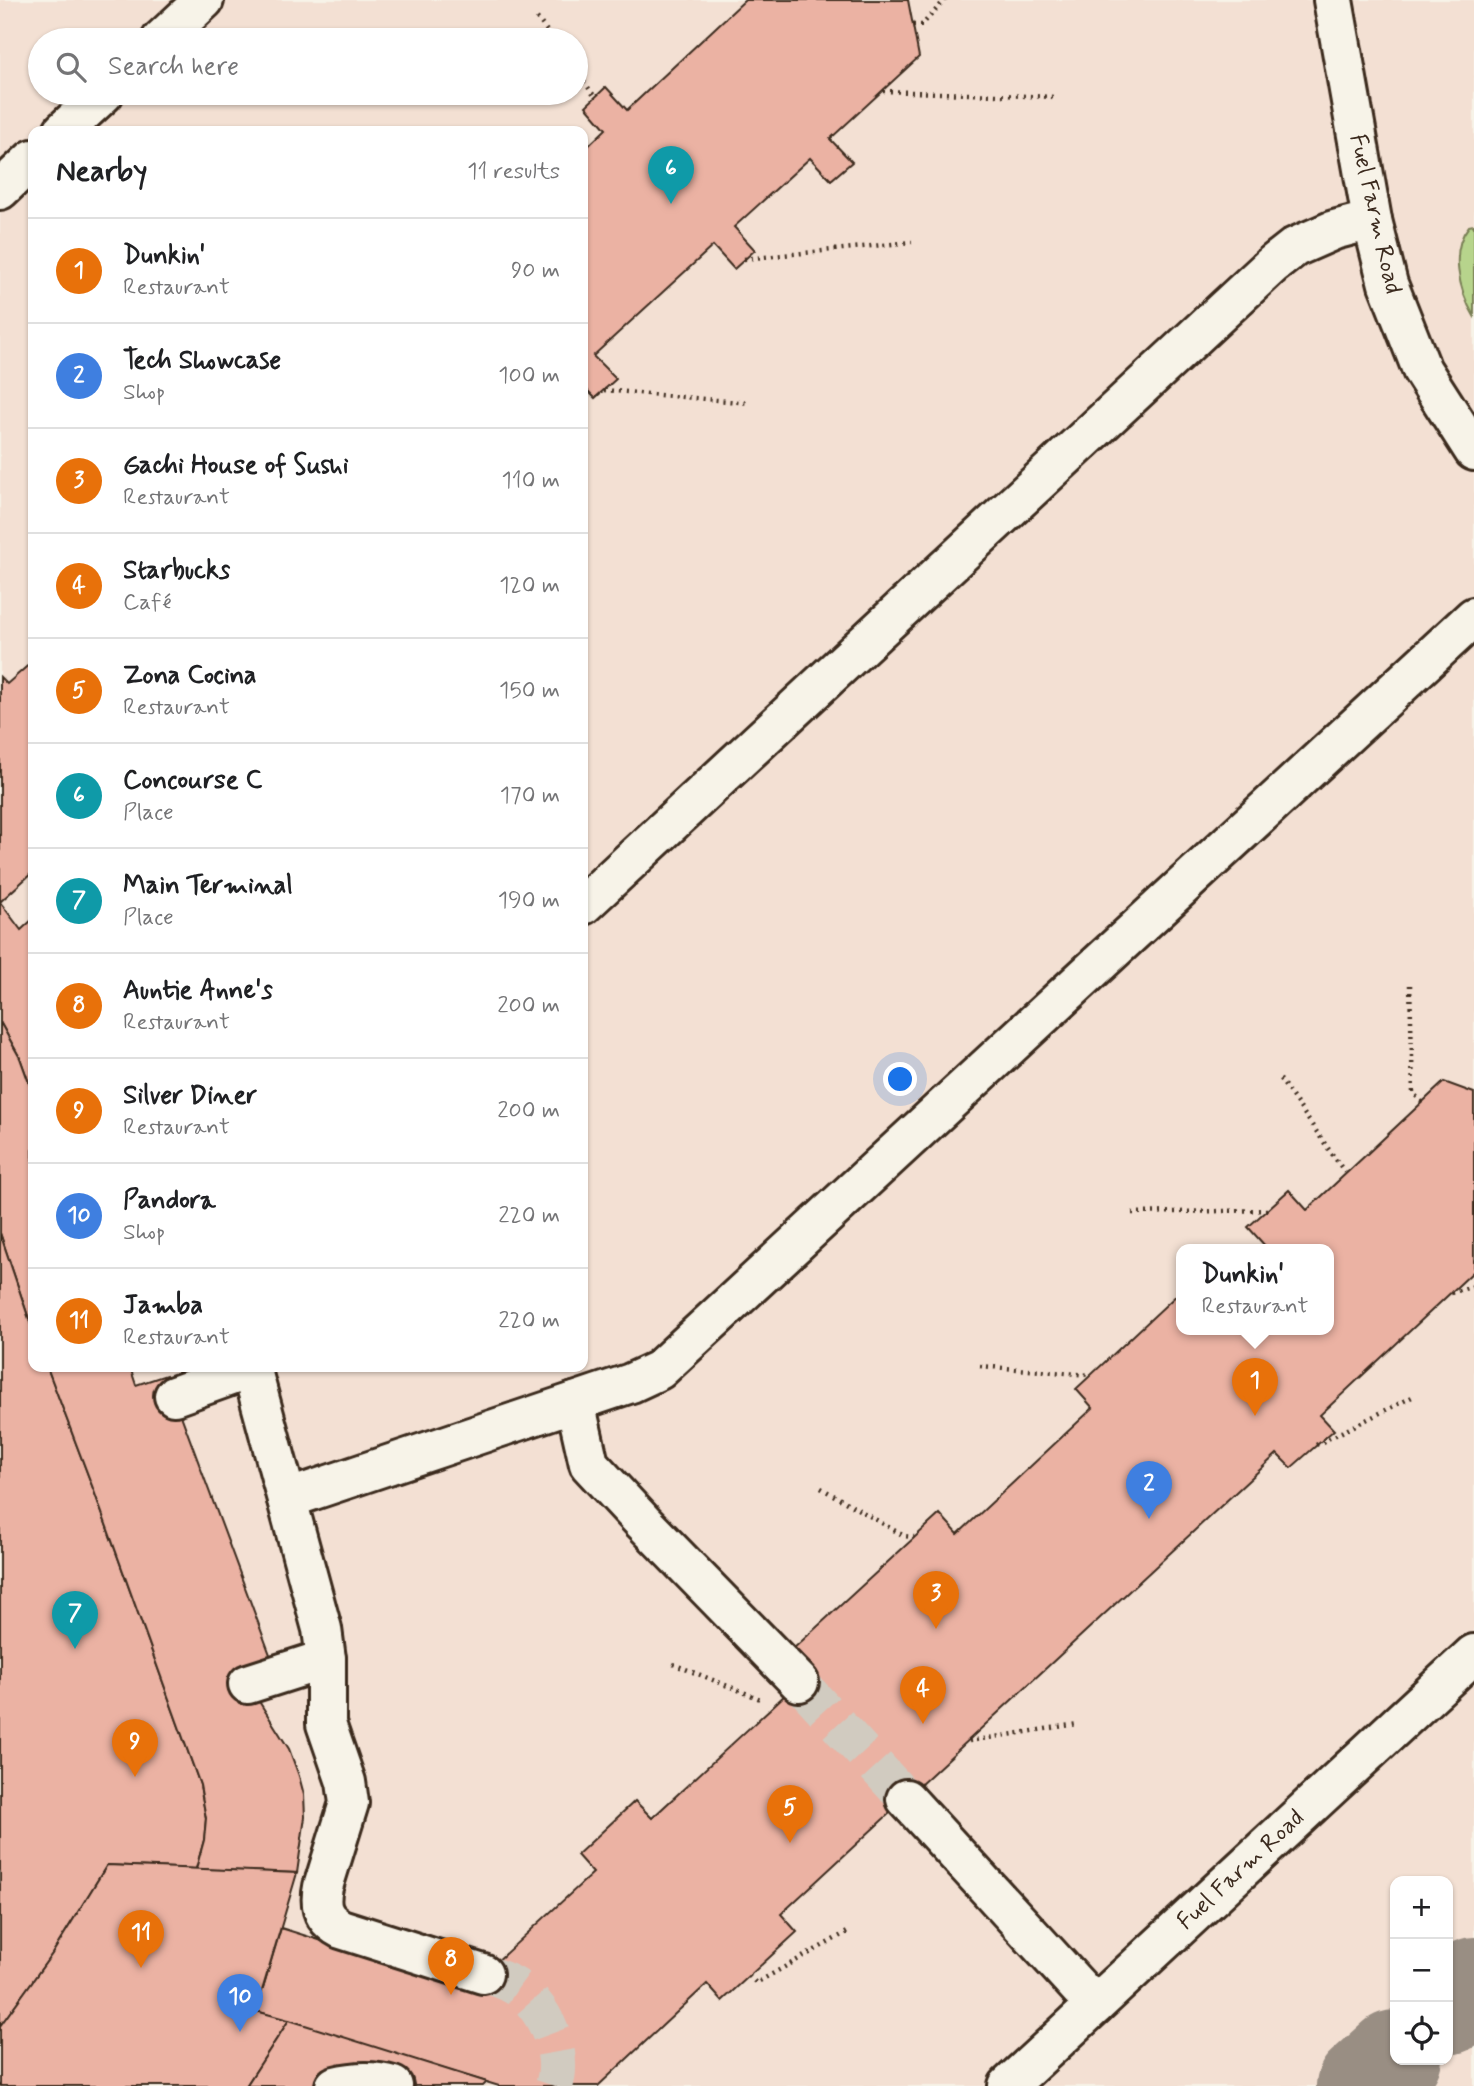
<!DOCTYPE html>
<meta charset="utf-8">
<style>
body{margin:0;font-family:Mynerve,sans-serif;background:#f2f2f2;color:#202124}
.controls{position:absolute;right:21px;bottom:21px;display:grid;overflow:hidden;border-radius:14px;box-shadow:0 2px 5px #0004}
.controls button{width:63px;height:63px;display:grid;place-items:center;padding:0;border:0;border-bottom:2px solid #e0e0e0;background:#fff;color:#202124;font:35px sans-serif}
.you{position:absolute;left:901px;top:1080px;width:24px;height:24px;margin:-18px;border:5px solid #fff;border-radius:50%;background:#1a73e8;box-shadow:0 0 0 10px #1a73e833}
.badge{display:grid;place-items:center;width:46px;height:46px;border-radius:50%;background:#c8321e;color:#fff;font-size:23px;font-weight:700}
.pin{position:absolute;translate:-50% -58px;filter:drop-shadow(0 2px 4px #0008)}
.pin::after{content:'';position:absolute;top:37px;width:24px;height:21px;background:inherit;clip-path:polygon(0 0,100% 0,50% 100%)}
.popup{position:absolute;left:1176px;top:1244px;width:158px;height:91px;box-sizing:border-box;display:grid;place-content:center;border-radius:14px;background:#fff;filter:drop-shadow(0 2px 5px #0005);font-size:23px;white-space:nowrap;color:#757577}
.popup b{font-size:26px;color:#202124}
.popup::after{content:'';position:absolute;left:50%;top:100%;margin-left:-14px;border:14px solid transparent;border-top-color:#fff}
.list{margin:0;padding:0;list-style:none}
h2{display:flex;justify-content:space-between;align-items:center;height:91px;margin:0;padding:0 28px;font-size:30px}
h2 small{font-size:23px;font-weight:400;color:#757577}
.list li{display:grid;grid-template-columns:46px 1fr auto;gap:21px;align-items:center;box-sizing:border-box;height:105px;padding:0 28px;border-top:2px solid #e0e0e0}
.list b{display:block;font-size:26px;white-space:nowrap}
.list p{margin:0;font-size:23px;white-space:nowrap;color:#757577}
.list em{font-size:23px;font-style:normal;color:#757577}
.icon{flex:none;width:38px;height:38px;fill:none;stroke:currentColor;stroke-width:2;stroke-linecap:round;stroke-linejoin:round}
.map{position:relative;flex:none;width:1474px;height:2086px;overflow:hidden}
.search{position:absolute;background:#fff;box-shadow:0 2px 5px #0004;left:28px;top:28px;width:560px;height:77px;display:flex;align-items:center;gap:18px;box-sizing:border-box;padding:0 24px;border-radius:38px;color:#757577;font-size:26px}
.panel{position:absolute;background:#fff;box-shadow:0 2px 5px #0004;left:28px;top:126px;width:560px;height:1246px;border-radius:14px}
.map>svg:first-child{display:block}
.built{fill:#f3e0d3;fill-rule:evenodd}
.green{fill:#b7d48c;stroke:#797f55;stroke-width:2}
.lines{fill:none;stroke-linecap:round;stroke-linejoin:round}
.taxiway{stroke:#998e83;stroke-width:94}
.building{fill:#ebb2a3;stroke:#3b2a1e;stroke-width:2}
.minor-tunnel{stroke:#d1cbc0;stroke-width:38;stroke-dasharray:38 19;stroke-linecap:butt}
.minor-casing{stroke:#3b2a1e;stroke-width:44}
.path{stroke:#3b2a1e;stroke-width:4.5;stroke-dasharray:2 5;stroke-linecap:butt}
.minor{stroke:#f7f3e8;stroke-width:38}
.labels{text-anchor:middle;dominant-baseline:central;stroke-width:5;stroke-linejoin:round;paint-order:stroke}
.street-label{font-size:24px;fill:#3b2a1e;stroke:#f7f3e8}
</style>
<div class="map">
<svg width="1474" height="2086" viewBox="0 0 1474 2086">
<rect width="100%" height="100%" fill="#f7f3e8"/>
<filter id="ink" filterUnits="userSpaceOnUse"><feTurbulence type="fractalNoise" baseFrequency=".0143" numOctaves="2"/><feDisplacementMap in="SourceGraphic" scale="14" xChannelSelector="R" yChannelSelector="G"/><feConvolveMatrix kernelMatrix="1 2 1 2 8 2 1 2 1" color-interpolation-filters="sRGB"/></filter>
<g filter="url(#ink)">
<path class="built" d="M0,0H1474V2086H0ZM40,40H576V93H40ZM33,131H583V1367H33ZM1182,1250H1328V1330H1182ZM1395,1881H1448V2060H1395Z"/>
<path class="green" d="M1474,225V316C1459,291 1449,250 1469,226Z"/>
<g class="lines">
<g class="taxiway">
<polyline points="1448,2008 1474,1984"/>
<polyline points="1363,2086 1395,2057"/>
</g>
</g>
<g class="building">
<polygon points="745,0 908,0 919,57 830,139 852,162 831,180 810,158 734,227 755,250 734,269 713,246 593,356 616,379 595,398 583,386 583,151 606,129 586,106 606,87 627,110"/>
<polygon points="33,661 33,872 0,902 21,930 33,919 33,1094 20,1058 0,1022 0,677 7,684"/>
<polygon points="0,1022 20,1058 33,1094 33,1331 0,1233"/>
<polygon points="1444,1082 1474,1093 1474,1271 1320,1415 1334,1430 1291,1468 1277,1454 781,1914 797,1932 722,2001 707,1984 598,2086 499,2086 256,2011 281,1928 469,1987 593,1873 577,1855 635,1801 652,1818 812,1670 793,1649 940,1514 958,1534 1093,1408 1076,1389 1182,1290 1182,1330 1328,1330 1328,1250 1265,1250 1267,1248 1248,1227 1289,1190 1307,1210"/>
<polygon points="0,1233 33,1331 33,1367 47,1367 94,1491 200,1785 206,1818 204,1840 196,1869 107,1865 52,1954 0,2026"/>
<polygon points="47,1367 130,1367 136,1385 166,1375 272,1660 248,1684 289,1749 299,1776 304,1795 305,1817 297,1873 196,1869 204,1840 206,1818 200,1785 94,1491"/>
<polygon points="107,1865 297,1873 256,2011 289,2020 246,2086 0,2086 0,2026 52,1954"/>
<polygon points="289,2020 487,2082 483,2086 246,2086"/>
</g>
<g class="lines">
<g class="minor-tunnel">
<polyline points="799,1682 906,1799"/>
<path d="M483,1974C496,1977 507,1981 518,1988C545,2008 565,2053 554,2086"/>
</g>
<g class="minor-casing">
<g id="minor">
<polyline points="1333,0 1372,220 1388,284 1422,370 1474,451"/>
<polyline points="161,40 204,0"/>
<polyline points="63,131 104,93"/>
<polyline points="0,190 33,159"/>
<polyline points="583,905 1272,265 1295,247 1334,230 1372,220"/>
<path d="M251,1367L322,1629L326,1659V1724L346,1782L349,1803L323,1887C319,1906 322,1919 341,1929L483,1974"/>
<polyline points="174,1396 252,1368"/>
<polyline points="575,1402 589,1464 643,1522 799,1682"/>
<polyline points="287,1499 631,1383 659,1370 1474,617"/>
<polyline points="248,1684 326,1659"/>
<polyline points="906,1799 1095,2005"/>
<path d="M335,2086C355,2081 373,2080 393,2086"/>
<polyline points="1008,2086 1474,1654"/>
</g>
</g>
<g class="path">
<polyline points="537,18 554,40"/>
<polyline points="913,25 922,25 945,0"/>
<polyline points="576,70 595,97"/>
<polyline points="883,91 1056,97"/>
<polyline points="744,259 912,242"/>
<polyline points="604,390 750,403"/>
<polyline points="1410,985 1413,1093 1422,1102"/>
<polyline points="1280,1079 1346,1174"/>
<polyline points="1132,1213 1267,1210"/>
<polyline points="1451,1293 1474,1286"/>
<polyline points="980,1366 1090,1375"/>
<polyline points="1316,1445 1412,1397"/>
<polyline points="821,1488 904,1536 914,1537"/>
<polyline points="673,1664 763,1700"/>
<polyline points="969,1741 1077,1724"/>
<polyline points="749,1976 756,1983 849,1931"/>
</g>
<use href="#minor" class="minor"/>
</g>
</g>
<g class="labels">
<g class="street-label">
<text transform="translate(1375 214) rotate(77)">Fuel Farm Road</text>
<text transform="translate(1241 1870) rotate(-43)">Fuel Farm Road</text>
</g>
</g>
</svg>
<div class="controls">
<button>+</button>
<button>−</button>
<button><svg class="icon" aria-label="locate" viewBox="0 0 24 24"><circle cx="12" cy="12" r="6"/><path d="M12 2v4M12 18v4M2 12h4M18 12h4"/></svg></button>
</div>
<div class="you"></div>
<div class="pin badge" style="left:1255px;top:1416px;background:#e8710a">1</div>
<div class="popup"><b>Dunkin'</b>Restaurant</div>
<div class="pin badge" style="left:1149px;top:1519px;background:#3f7fe0">2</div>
<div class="pin badge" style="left:936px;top:1629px;background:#e8710a">3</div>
<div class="pin badge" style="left:923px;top:1724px;background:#e8710a">4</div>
<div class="pin badge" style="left:790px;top:1843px;background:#e8710a">5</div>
<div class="pin badge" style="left:671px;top:204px;background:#0f9aa8">6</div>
<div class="pin badge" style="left:75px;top:1649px;background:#0f9aa8">7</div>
<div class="pin badge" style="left:451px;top:1995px;background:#e8710a">8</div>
<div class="pin badge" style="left:135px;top:1777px;background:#e8710a">9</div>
<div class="pin badge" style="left:240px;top:2032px;background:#3f7fe0">10</div>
<div class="pin badge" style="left:141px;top:1968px;background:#e8710a">11</div>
<div class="search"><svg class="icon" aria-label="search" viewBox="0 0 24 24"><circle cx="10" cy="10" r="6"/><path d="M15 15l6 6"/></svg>Search here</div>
<section class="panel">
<h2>Nearby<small>11 results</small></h2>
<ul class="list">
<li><span class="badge" style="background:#e8710a">1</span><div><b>Dunkin'</b><p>Restaurant</p></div><em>90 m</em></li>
<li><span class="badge" style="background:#3f7fe0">2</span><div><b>Tech Showcase</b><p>Shop</p></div><em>100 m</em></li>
<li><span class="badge" style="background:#e8710a">3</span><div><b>Gachi House of Sushi</b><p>Restaurant</p></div><em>110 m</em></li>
<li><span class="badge" style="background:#e8710a">4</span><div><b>Starbucks</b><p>Café</p></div><em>120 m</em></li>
<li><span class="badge" style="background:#e8710a">5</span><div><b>Zona Cocina</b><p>Restaurant</p></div><em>150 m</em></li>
<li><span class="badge" style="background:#0f9aa8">6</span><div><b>Concourse C</b><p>Place</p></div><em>170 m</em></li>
<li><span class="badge" style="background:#0f9aa8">7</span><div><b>Main Terminal</b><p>Place</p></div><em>190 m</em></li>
<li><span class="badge" style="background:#e8710a">8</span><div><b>Auntie Anne's</b><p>Restaurant</p></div><em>200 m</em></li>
<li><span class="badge" style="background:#e8710a">9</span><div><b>Silver Diner</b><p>Restaurant</p></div><em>200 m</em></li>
<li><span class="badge" style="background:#3f7fe0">10</span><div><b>Pandora</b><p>Shop</p></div><em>220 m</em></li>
<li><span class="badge" style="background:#e8710a">11</span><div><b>Jamba</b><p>Restaurant</p></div><em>220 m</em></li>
</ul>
</section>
</div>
